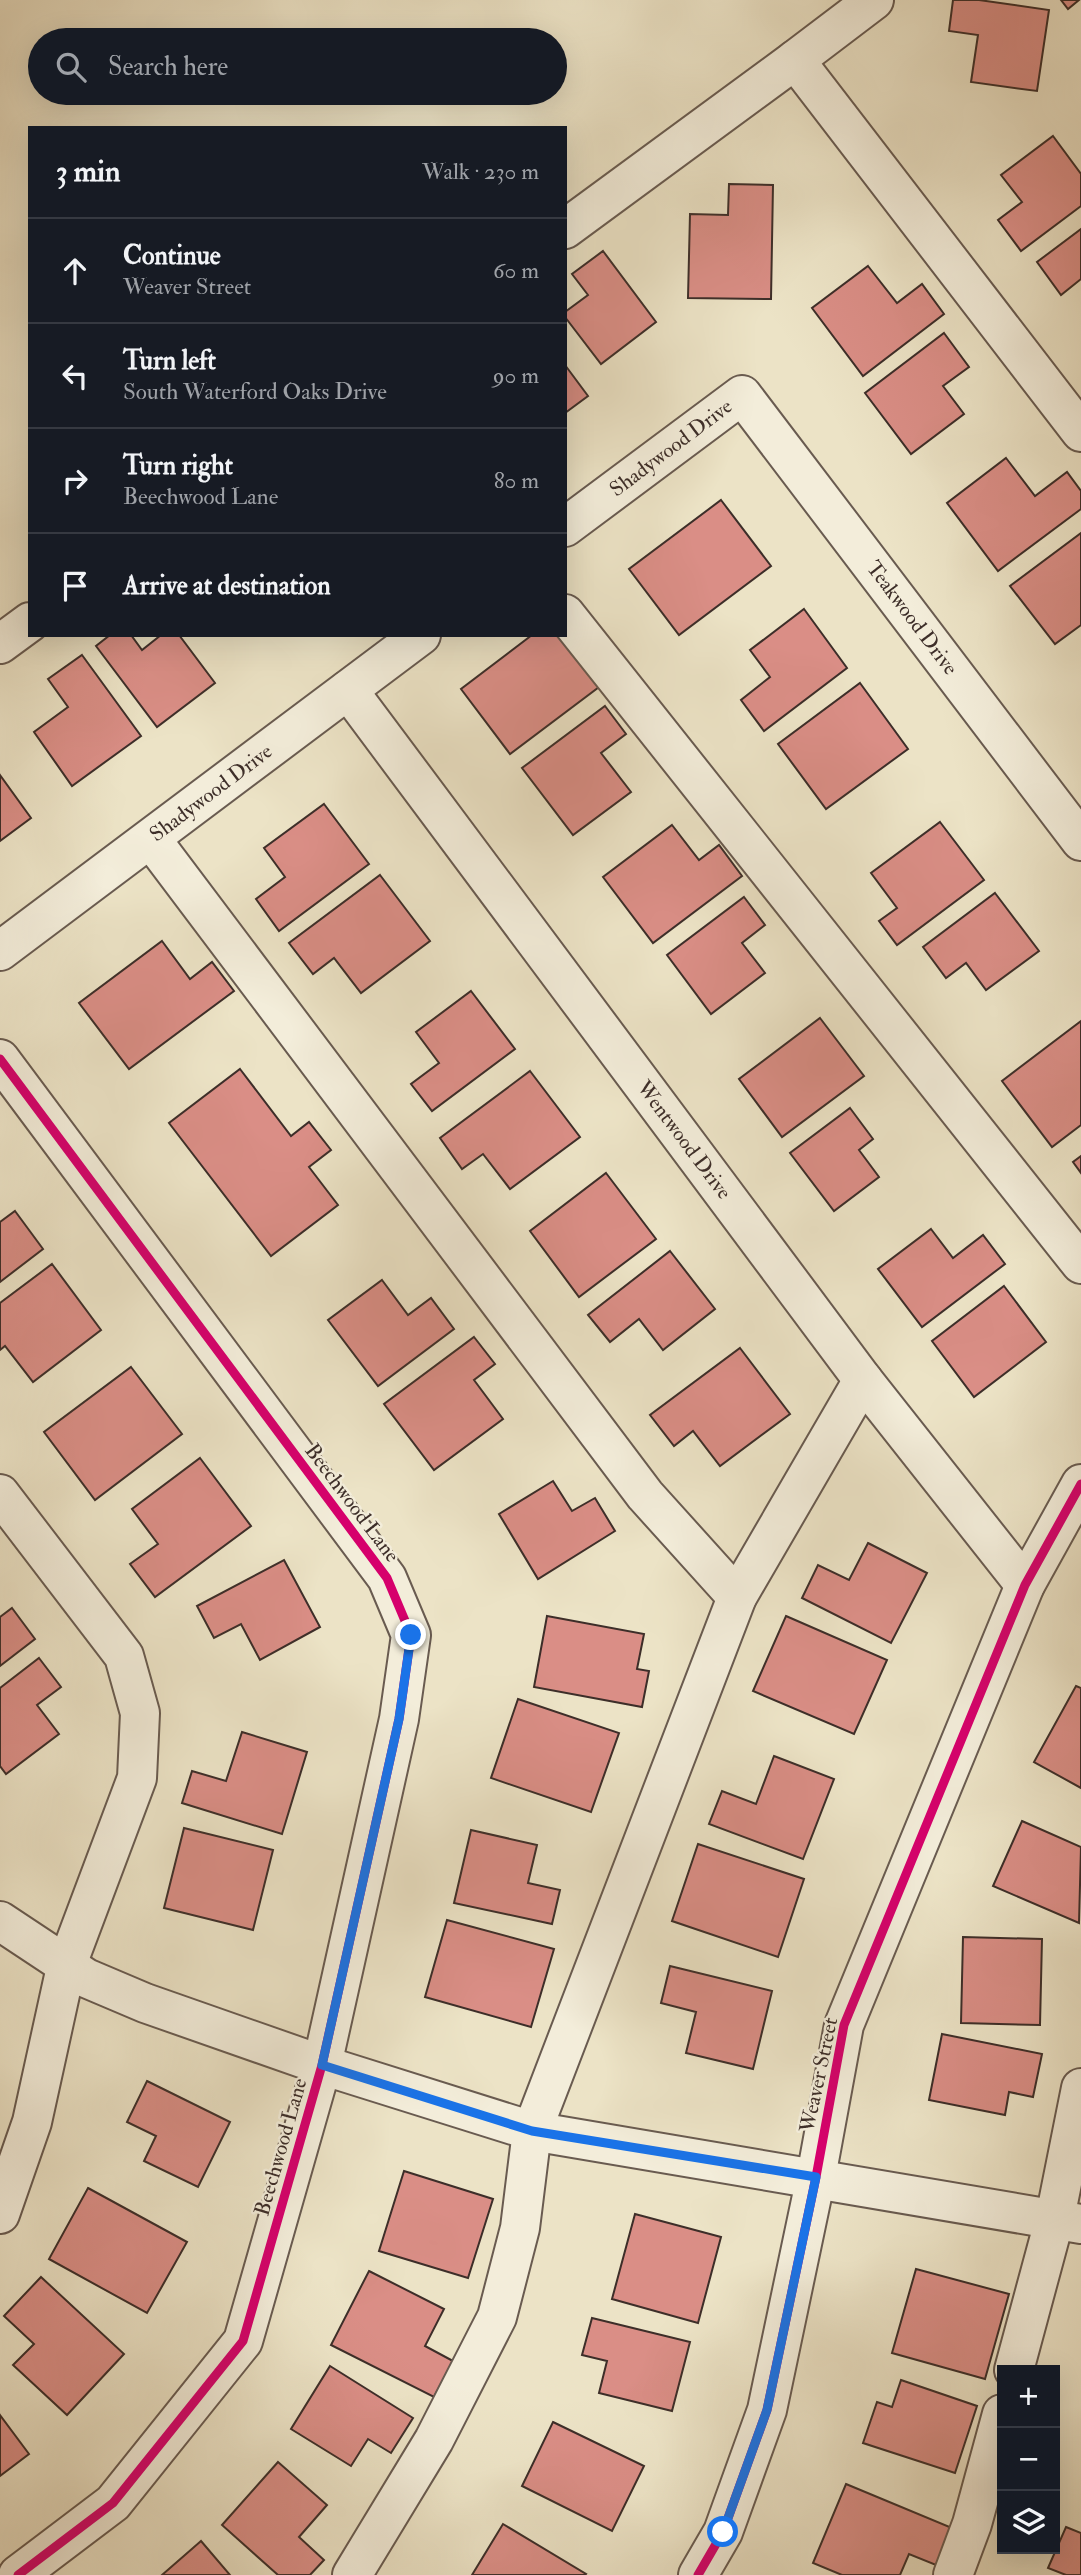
<!DOCTYPE html>
<meta charset="utf-8">
<style>
body{margin:0;font-family:"IM FELL Double Pica",serif;background:#242831;color:#f1f3f6}
.controls{position:absolute;right:21px;bottom:21px;display:grid;overflow:hidden;border-radius:0px;box-shadow:0 7px 28px #0002}
.controls button{width:63px;height:63px;display:grid;place-items:center;padding:0;border:0;border-bottom:2px solid #363941;background:#171b24;color:#f1f3f6;font:35px sans-serif}
.stop{position:absolute;width:21px;height:21px;margin:-16px;border:5px solid #1a73e8;border-radius:50%;background:#fff}
.stop.end{background:#1a73e8;border-color:#fff;box-shadow:0 2px 7px #0008}
.list{margin:0;padding:0;list-style:none}
h2{display:flex;justify-content:space-between;align-items:center;height:91px;margin:0;padding:0 28px;font-size:30px}
h2 small{font-size:23px;font-weight:400;color:#9ea1a6}
.list li{display:grid;grid-template-columns:46px 1fr auto;gap:21px;align-items:center;box-sizing:border-box;height:105px;padding:0 28px;border-top:2px solid #363941}
.list b{display:block;font-size:26px;white-space:nowrap}
.list p{margin:0;font-size:23px;white-space:nowrap;color:#9ea1a6}
.list em{font-size:23px;font-style:normal;color:#9ea1a6}
.icon{flex:none;width:38px;height:38px;fill:none;stroke:currentColor;stroke-width:2;stroke-linecap:round;stroke-linejoin:round}
.map{position:relative;flex:none;width:1081px;height:2575px;overflow:hidden}
.search{position:absolute;background:#171b24;box-shadow:0 7px 28px #0002;left:28px;top:28px;width:539px;height:77px;display:flex;align-items:center;gap:18px;box-sizing:border-box;padding:0 24px;border-radius:38px;color:#9ea1a6;font-size:26px}
.panel{position:absolute;background:#171b24;box-shadow:0 7px 28px #0002;left:28px;top:126px;width:539px;height:511px;border-radius:0px}
.map>svg:first-child{display:block}
.building{fill:#da8e86;stroke:#3d2e29;stroke-width:2}
.lines{fill:none;stroke-linecap:round;stroke-linejoin:round}
.minor-casing{stroke:#695b50;stroke-width:42}
.minor{stroke:#f3edda;stroke-width:38}
.cycleway-casing{stroke:#f3edda;stroke-width:13}
.cycleway{stroke:#d6006c;stroke-width:9}
.route{stroke:#1a73e8;stroke-width:9}
.labels{text-anchor:middle;dominant-baseline:central;stroke-width:5;stroke-linejoin:round;paint-order:stroke}
.street-label{font-size:21px;fill:#3d2e29;stroke:#f3edda}
</style>
<div class="map">
<svg width="1081" height="2575" viewBox="0 0 1081 2575">
<rect width="100%" height="100%" fill="#ece3c6"/>
<filter id="stains"><feTurbulence type="fractalNoise" baseFrequency=".00286" numOctaves="4"/><feColorMatrix values="0 0 0 0 .2 0 0 0 0 .09 0 0 0 0 .02 0 0 0 .5 -.17"/></filter>
<radialGradient id="worn" r=".72"><stop offset=".6" stop-color="#630" stop-opacity="0"/><stop offset="1" stop-color="#630" stop-opacity=".3"/></radialGradient>
<g class="building">
<polygon points="953,0 979,0 1049,10 1037,91 971,82 978,35 949,31"/>
<polygon points="1061,0 1079,0 1068,9"/>
<polygon points="1053,136 1081,174 1081,206 1021,251 998,220 1022,202 1001,175"/>
<polygon points="729,184 773,185 771,299 688,298 690,214 728,215"/>
<polygon points="1081,229 1081,279 1061,295 1037,262"/>
<polygon points="603,251 656,322 601,364 565,317 565,312 588,295 572,274"/>
<polygon points="868,266 897,303 922,284 944,314 863,376 812,308"/>
<polygon points="944,333 969,367 943,386 964,414 911,454 865,393"/>
<polygon points="565,365 588,396 565,413"/>
<polygon points="1006,458 1035,496 1067,472 1081,491 1081,509 998,571 947,503"/>
<polygon points="721,500 771,566 679,635 629,569"/>
<polygon points="1081,533 1081,625 1055,644 1010,586"/>
<polygon points="804,609 847,668 764,731 741,700 770,677 750,650"/>
<polygon points="110,635 131,635 142,650 161,635 179,635 215,683 157,727 96,646"/>
<polygon points="532,635 561,635 599,687 510,754 461,689"/>
<polygon points="82,655 141,736 72,786 34,732 68,707 48,679"/>
<polygon points="860,683 908,749 826,809 778,744"/>
<polygon points="605,706 626,734 601,753 631,792 573,835 522,768"/>
<polygon points="0,775 31,818 0,841"/>
<polygon points="324,804 369,864 279,931 256,899 285,877 264,848"/>
<polygon points="940,822 984,880 897,945 879,921 897,908 871,873"/>
<polygon points="672,825 699,860 719,845 742,876 653,943 603,877"/>
<polygon points="380,875 430,941 361,993 334,958 313,974 289,943"/>
<polygon points="995,893 1039,951 986,990 966,963 946,978 923,947"/>
<polygon points="744,897 765,925 742,943 765,973 711,1014 667,955"/>
<polygon points="162,941 190,979 212,962 234,991 129,1069 79,1003"/>
<polygon points="471,991 515,1049 432,1111 411,1084 439,1063 416,1032"/>
<polygon points="820,1018 864,1076 782,1137 739,1079"/>
<polygon points="1081,1021 1081,1125 1052,1147 1002,1081"/>
<polygon points="240,1069 291,1136 309,1122 331,1150 309,1167 338,1205 271,1256 169,1123"/>
<polygon points="530,1071 580,1137 510,1189 483,1154 462,1169 440,1138"/>
<polygon points="850,1108 873,1139 859,1150 879,1177 834,1211 790,1153"/>
<polygon points="1081,1156 1081,1173 1073,1162"/>
<polygon points="606,1173 656,1239 579,1297 530,1231"/>
<polygon points="15,1211 43,1249 0,1282 0,1222"/>
<polygon points="931,1229 953,1258 983,1235 1005,1264 922,1327 878,1269"/>
<polygon points="670,1251 715,1309 663,1350 639,1319 610,1342 588,1315"/>
<polygon points="52,1264 101,1330 33,1382 5,1346 0,1350 0,1303"/>
<polygon points="382,1280 408,1315 431,1298 454,1329 378,1386 328,1320"/>
<polygon points="1004,1286 1046,1342 974,1397 932,1341"/>
<polygon points="474,1337 495,1364 474,1380 503,1419 434,1470 384,1404"/>
<polygon points="740,1348 790,1414 720,1466 693,1431 674,1446 650,1415"/>
<polygon points="131,1367 182,1434 95,1500 44,1432"/>
<polygon points="200,1458 251,1526 155,1597 130,1564 158,1544 132,1509"/>
<polygon points="553,1481 572,1511 595,1498 615,1531 538,1579 499,1514"/>
<polygon points="868,1543 927,1573 891,1643 802,1598 818,1565 849,1580"/>
<polygon points="284,1560 320,1627 260,1660 241,1624 214,1638 197,1606"/>
<polygon points="12,1608 35,1639 0,1666 0,1617"/>
<polygon points="547,1616 644,1634 637,1669 649,1671 642,1707 534,1687"/>
<polygon points="786,1616 887,1660 854,1734 753,1691"/>
<polygon points="39,1658 61,1687 37,1705 59,1734 6,1774 0,1766 0,1688"/>
<polygon points="1076,1686 1081,1688 1081,1788 1034,1762"/>
<polygon points="518,1699 619,1733 591,1812 491,1778"/>
<polygon points="242,1732 307,1752 282,1834 182,1803 192,1771 226,1781"/>
<polygon points="774,1756 834,1779 803,1859 709,1824 722,1791 756,1804"/>
<polygon points="1022,1821 1081,1847 1079,1923 993,1886"/>
<polygon points="184,1828 273,1850 253,1930 164,1908"/>
<polygon points="471,1830 537,1845 528,1883 560,1890 552,1924 454,1903"/>
<polygon points="698,1844 804,1879 778,1957 672,1921"/>
<polygon points="447,1920 554,1949 531,2027 425,1997"/>
<polygon points="963,1937 1042,1939 1040,2025 961,2023"/>
<polygon points="670,1966 772,1991 753,2069 686,2053 696,2012 661,2003"/>
<polygon points="942,2034 1042,2054 1033,2097 1009,2092 1005,2115 929,2100"/>
<polygon points="147,2081 230,2122 198,2187 144,2161 156,2136 127,2122"/>
<polygon points="404,2171 493,2199 468,2278 379,2251"/>
<polygon points="88,2188 187,2242 147,2313 49,2259"/>
<polygon points="635,2214 721,2237 698,2323 612,2299"/>
<polygon points="916,2269 1009,2294 985,2379 892,2353"/>
<polygon points="369,2271 444,2309 425,2346 453,2361 434,2397 331,2345"/>
<polygon points="41,2277 124,2354 67,2415 13,2365 34,2344 4,2316"/>
<polygon points="592,2318 690,2342 672,2411 599,2393 607,2361 582,2355"/>
<polygon points="330,2366 413,2418 391,2453 368,2439 351,2466 291,2429"/>
<polygon points="901,2380 977,2406 955,2473 863,2443 877,2402 892,2407"/>
<polygon points="0,2415 29,2454 0,2476"/>
<polygon points="553,2422 644,2466 612,2531 522,2486"/>
<polygon points="278,2462 327,2505 299,2537 324,2560 310,2575 278,2575 222,2525"/>
<polygon points="846,2484 952,2528 936,2565 909,2554 900,2575 842,2575 813,2563"/>
<polygon points="503,2524 586,2574 585,2575 472,2575"/>
<polygon points="1066,2527 1081,2533 1081,2575 1066,2575 1048,2568"/>
<polygon points="201,2541 230,2575 162,2575"/>
</g>
<g class="lines">
<g class="minor-casing">
<g id="minor">
<polyline points="874,0 795,60 1081,432"/>
<polyline points="565,229 795,60"/>
<polyline points="565,527 742,395 1081,841"/>
<polyline points="565,614 1081,1264"/>
<polyline points="0,644 30,622"/>
<polyline points="348,690 863,1380 1025,1585"/>
<polyline points="151,839 645,1495 737,1597"/>
<polyline points="0,951 421,635"/>
<polyline points="0,1059 387,1578 411,1635 399,1719 322,2065 243,2341 113,2503 18,2575"/>
<polyline points="0,1494 124,1656 140,1713 137,1778 66,1967 32,2122 0,2214"/>
<polyline points="0,1921 86,1978 145,2003 322,2065 532,2131 1081,2224"/>
<polyline points="1014,2370 1055,2218 1081,2088"/>
<polyline points="352,2575 434,2440 497,2317 520,2228 532,2131 737,1597 863,1380"/>
<polyline points="698,2575 723,2532 767,2410 816,2177 844,2025 1025,1585 1081,1484"/>
<polyline points="953,2575 972,2524 1002,2414"/>
</g>
</g>
<use href="#minor" class="minor"/>
<g class="cycleway-casing">
<g id="cycleway">
<polyline points="0,1059 387,1578 411,1635 399,1719 322,2065 243,2341 113,2503 18,2575"/>
<polyline points="698,2575 723,2532 767,2410 816,2177 844,2025 1025,1585 1081,1484"/>
</g>
</g>
<use href="#cycleway" class="cycleway"/>
</g>
<g class="lines">
<polyline class="route" points="411,1635 399,1719 322,2065 532,2131 816,2177 767,2410 723,2532"/>
</g>
<g class="labels">
<g class="street-label">
<text transform="translate(671 448) rotate(-37)">Shadywood Drive</text>
<text transform="translate(912 618) rotate(53)">Teakwood Drive</text>
<text transform="translate(211 793) rotate(-37)">Shadywood Drive</text>
<text transform="translate(684 1140) rotate(53)">Wentwood Drive</text>
<text transform="translate(352 1503) rotate(53)">Beechwood Lane</text>
<text transform="translate(819 2075) rotate(-78)">Weaver Street</text>
<text transform="translate(281 2147) rotate(-74)">Beechwood Lane</text>
</g>
</g>
<rect width="100%" height="100%" filter="url(#stains)"/>
<rect width="100%" height="100%" fill="url(#worn)"/>
</svg>
<div class="controls">
<button>+</button>
<button>−</button>
<button><svg class="icon" aria-label="layers" viewBox="0 0 24 24"><path d="M12 4l9 5-9 5-9-5zM3 14l9 5 9-5"/></svg></button>
</div>
<div class="stop" style="left:723px;top:2532px"></div>
<div class="stop end" style="left:411px;top:1635px"></div>
<div class="search"><svg class="icon" aria-label="search" viewBox="0 0 24 24"><circle cx="10" cy="10" r="6"/><path d="M15 15l6 6"/></svg>Search here</div>
<section class="panel">
<h2>3 min<small>Walk · 230 m</small></h2>
<ul class="list">
<li><svg class="icon" aria-label="ahead" viewBox="0 0 24 24"><path d="M12 20V5M6 11l6-6 6 6"/></svg><div><b>Continue</b><p>Weaver Street</p></div><em>60 m</em></li>
<li><svg class="icon" aria-label="left" viewBox="0 0 24 24"><path d="M17 20v-9H6M10 6l-5 5 5 5"/></svg><div><b>Turn left</b><p>South Waterford Oaks Drive</p></div><em>90 m</em></li>
<li><svg class="icon" aria-label="right" viewBox="0 0 24 24"><path d="M7 20v-9h11M14 6l5 5-5 5"/></svg><div><b>Turn right</b><p>Beechwood Lane</p></div><em>80 m</em></li>
<li><svg class="icon" aria-label="arrive" viewBox="0 0 24 24"><path d="M6 21V4h12l-3 4 3 4H6"/></svg><div><b>Arrive at destination</b></div></li>
</ul>
</section>
</div>
